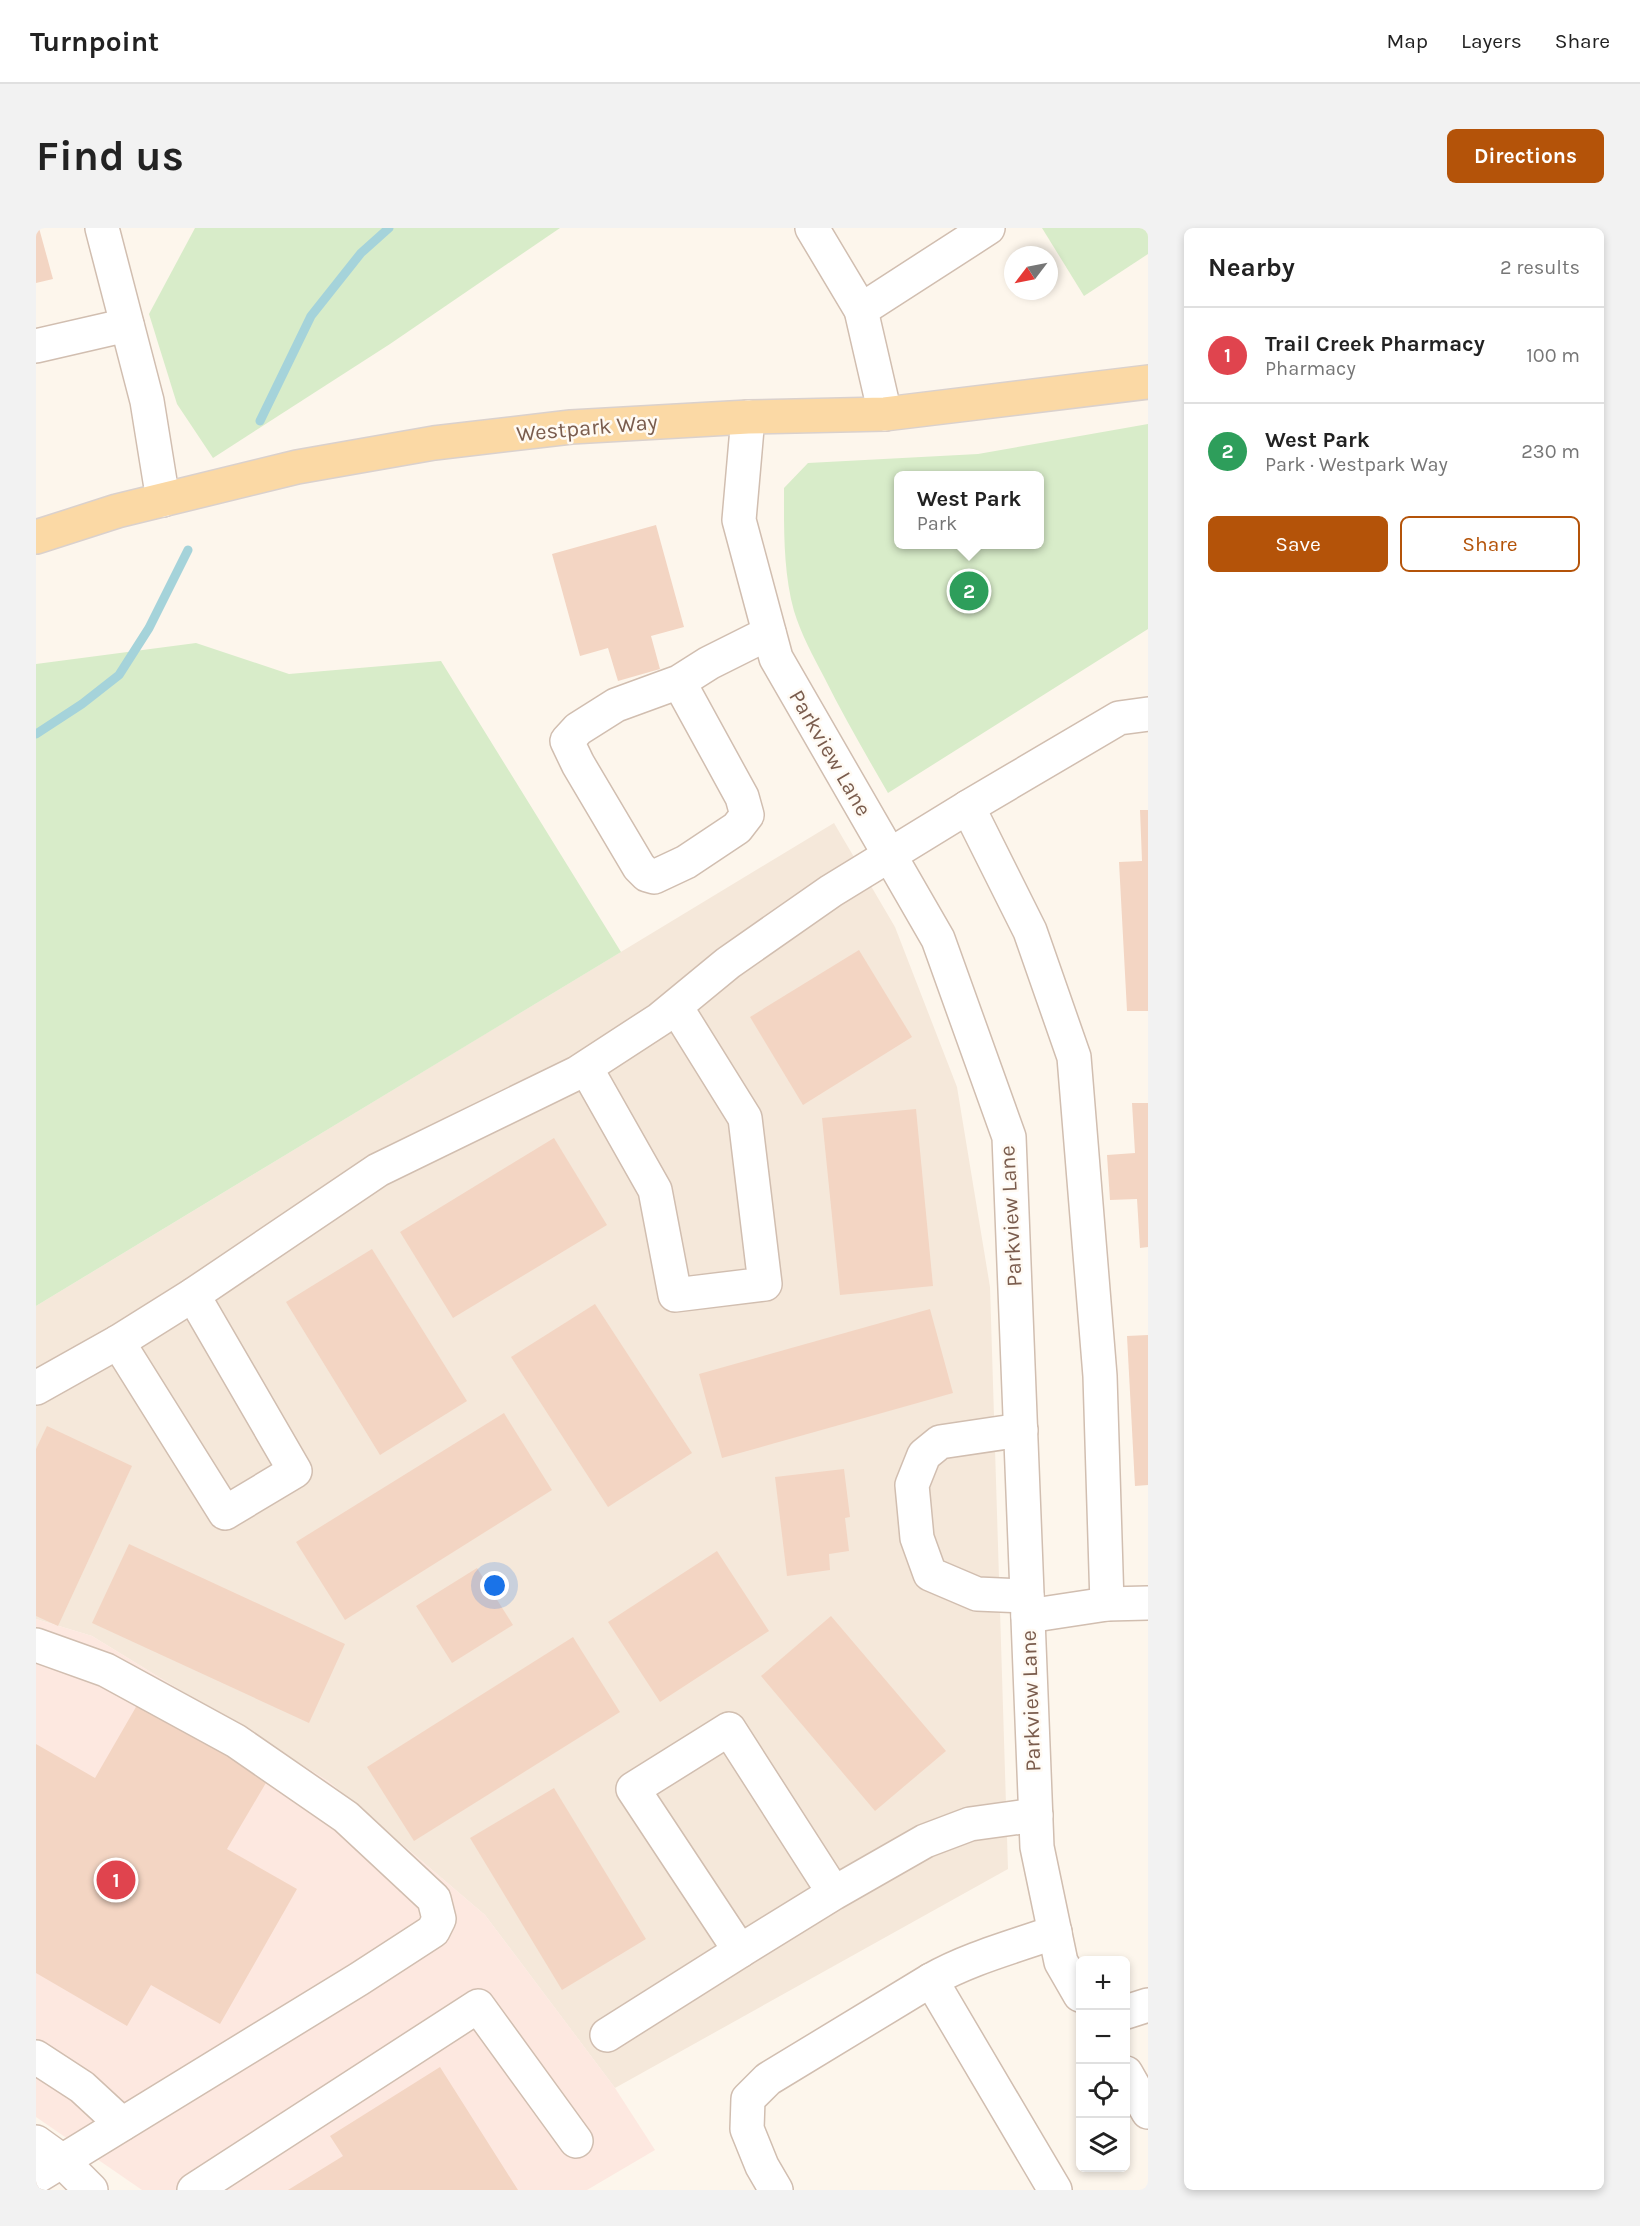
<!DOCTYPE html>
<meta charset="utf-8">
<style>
body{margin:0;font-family:Karla,sans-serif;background:#f2f2f2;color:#222}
.controls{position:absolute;right:18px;bottom:18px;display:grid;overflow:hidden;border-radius:9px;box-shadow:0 3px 9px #0003}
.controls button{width:54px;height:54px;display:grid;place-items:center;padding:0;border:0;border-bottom:2px solid #e0e0e0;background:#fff;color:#222;font:30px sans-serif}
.compass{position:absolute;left:968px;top:18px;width:54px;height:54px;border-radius:50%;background:#fff;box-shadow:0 3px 9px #0003;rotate:238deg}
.you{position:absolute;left:459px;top:1358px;width:21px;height:21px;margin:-15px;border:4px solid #fff;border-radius:50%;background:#1a73e8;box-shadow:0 0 0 9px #1a73e833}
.badge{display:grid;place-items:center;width:39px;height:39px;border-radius:50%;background:#b45309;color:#fff;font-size:20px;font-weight:700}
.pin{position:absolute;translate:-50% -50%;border:3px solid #fff;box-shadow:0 2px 6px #0006}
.popup{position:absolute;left:858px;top:243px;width:150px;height:78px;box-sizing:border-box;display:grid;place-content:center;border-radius:9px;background:#fff;filter:drop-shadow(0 2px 4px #0005);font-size:20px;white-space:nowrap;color:#767676}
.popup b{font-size:22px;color:#222}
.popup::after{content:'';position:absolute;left:50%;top:100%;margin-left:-12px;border:12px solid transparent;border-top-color:#fff}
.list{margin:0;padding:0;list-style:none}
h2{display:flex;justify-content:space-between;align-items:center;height:78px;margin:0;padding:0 24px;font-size:26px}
h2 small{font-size:20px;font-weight:400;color:#767676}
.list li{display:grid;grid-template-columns:39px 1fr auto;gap:18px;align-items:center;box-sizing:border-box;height:96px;padding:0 24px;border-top:2px solid #e0e0e0}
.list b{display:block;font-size:22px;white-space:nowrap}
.list p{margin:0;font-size:20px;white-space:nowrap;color:#767676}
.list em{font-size:20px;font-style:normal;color:#767676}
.actions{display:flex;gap:12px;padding:18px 24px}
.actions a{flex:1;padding:14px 0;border:2px solid #b45309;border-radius:9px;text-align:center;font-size:21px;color:#b45309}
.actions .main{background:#b45309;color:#fff}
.icon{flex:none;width:33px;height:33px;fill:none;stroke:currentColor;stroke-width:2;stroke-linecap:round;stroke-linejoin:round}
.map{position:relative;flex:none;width:1112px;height:1962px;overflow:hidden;border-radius:9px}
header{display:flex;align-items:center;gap:36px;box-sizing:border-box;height:84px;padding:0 30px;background:#fff;border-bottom:2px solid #e0e0e0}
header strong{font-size:28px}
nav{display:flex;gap:33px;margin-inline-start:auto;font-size:21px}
.intro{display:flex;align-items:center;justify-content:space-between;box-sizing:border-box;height:144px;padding:0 36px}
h1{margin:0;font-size:42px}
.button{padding:15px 27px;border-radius:9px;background:#b45309;color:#fff;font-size:21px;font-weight:700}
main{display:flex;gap:36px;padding:0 36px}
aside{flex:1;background:#fff;border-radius:9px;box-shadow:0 3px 9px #0003}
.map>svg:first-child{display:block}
.residential{fill:#f5e8da}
.commercial{fill:#fde8e0}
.green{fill:#d8ecc9;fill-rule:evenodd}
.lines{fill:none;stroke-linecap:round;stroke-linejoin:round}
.stream{stroke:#a5d3da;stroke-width:9}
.building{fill:#f3d5c3}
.minor-casing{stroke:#d1beb0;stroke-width:36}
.major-casing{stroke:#dad1cd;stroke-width:36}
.minor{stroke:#fff;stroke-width:33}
.major{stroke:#fbd9a5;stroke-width:33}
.labels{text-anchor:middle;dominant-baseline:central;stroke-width:5;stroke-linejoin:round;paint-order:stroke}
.street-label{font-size:22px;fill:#7a5c4d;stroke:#fffaf3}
</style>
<header>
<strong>Turnpoint</strong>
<nav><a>Map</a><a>Layers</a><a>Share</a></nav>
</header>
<div class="intro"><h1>Find us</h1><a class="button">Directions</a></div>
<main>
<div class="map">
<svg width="1112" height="1962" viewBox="0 0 1112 1962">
<rect width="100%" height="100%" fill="#fdf6ec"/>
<polygon class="residential" points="798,595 859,699 921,859 954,1059 972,1641 579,1860 449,1687 292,1553 56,1408 0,1391 0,1078"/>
<polygon class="commercial" points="0,1391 56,1408 292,1553 449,1687 579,1860 619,1922 551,1962 106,1962 0,1889"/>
<g class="green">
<polygon points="159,0 524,0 354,116 177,230 141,176 113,86"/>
<polygon points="1006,0 1112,0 1112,26 1048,68"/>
<path d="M1112,196V401L852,565C830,527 808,489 788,449C777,428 765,406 758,383C747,343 748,300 748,260L772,235L942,226ZM862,248H1004V316H862Z"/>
<polygon points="160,415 253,446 405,433 585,724 0,1078 0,436"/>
</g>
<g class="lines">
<g class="stream">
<polyline points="224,193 275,88 325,25 353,0"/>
<polyline points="0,506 46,476 83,447 113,400 152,322"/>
</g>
</g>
<g class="building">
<polygon points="0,0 3,0 17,51 0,55"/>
<polygon points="620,297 648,399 615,408 624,441 582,453 572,420 544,428 516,326"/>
<polygon points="1104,582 1112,582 1112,783 1091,783 1083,634 1106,633"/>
<polygon points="823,722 876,809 767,877 714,789"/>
<polygon points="1096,875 1112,875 1112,1019 1104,1020 1101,971 1074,972 1071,927 1099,925"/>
<polygon points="880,881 897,1058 804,1067 786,890"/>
<polygon points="518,910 571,997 417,1090 364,1004"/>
<polygon points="336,1021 431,1173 344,1227 250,1074"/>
<polygon points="559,1076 656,1225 572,1279 475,1129"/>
<polygon points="894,1081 917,1165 686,1230 663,1146"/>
<polygon points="1112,1107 1112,1257 1099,1258 1091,1108"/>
<polygon points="468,1185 516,1262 309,1392 260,1314"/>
<polygon points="11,1198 96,1238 22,1398 0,1388 0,1221"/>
<polygon points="808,1241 814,1289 809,1290 813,1323 793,1326 794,1342 751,1348 739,1249"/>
<polygon points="93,1316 309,1416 273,1495 56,1395"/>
<polygon points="681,1323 733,1403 624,1474 572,1394"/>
<polygon points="441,1340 477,1397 416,1435 380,1378"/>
<polygon points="795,1388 910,1523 839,1583 725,1448"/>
<polygon points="537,1409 584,1484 378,1613 331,1539"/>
<polygon points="104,1472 234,1548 191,1621 261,1661 184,1796 115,1757 91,1798 0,1745 0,1516 59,1550"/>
<polygon points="518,1560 610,1711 526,1762 434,1610"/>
<polygon points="404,1839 482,1962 252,1962 307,1928 294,1908"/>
</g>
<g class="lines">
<g class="minor-casing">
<g id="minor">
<polyline points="66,0 111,173 127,272"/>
<polyline points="776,0 825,82 849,186"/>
<polyline points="825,82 952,0"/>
<polyline points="0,118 91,97"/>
<polyline points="712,189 703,292 740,430 902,711 973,909 1001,1619 1025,1734 1044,1767"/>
<polyline points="643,454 706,569 711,587 701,600 650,634 618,649 611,647 603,639 542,536 531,513 542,501 580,477 643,454 673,435 733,405"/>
<polyline points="550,840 619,962 639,1067 729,1056 709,890 640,779"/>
<polyline points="82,1114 189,1285 259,1243 157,1067"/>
<polyline points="0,1160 82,1114 157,1067 342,942 541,845 624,791 692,735 795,663 932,579"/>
<polyline points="985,1202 904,1214 888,1227 876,1257 881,1310 894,1346 941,1366 991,1368"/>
<polyline points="1071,1376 1064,1148 1038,829 994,703 932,579 1083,490 1112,486"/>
<polyline points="992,1388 1071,1376 1112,1375"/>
<polyline points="0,1417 70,1442 200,1513 310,1589 398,1671 403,1691 397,1703 323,1751 0,1949"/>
<polyline points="798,1665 704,1723 597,1561 693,1501 798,1665 889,1613 934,1596 1000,1587"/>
<path d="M895,1752C934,1730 977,1719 1019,1704"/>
<polyline points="1090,1784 1112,1777"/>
<polyline points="571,1807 704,1723"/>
<polyline points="0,1829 46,1859 86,1896"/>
<polyline points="1090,1845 1112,1884"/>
<polyline points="0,1914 25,1932 55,1962"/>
<polyline points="158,1962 442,1778 540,1913"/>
<polyline points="740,1962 726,1938 711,1901 712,1871 732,1851 895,1752 1019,1962"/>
</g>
</g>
<g class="major-casing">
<polyline id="major" points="0,309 81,283 261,239 398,215 535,199 712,189 849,186 1112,154"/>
</g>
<use href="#minor" class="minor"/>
<use href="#major" class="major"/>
</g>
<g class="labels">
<g class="street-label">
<text transform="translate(551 200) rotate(-5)">Westpark Way</text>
<text transform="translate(794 525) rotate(60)">Parkview Lane</text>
<text transform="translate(975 988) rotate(-93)">Parkview Lane</text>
<text transform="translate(995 1473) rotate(-92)">Parkview Lane</text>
</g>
</g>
</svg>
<div class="controls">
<button>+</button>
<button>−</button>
<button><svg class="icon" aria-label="locate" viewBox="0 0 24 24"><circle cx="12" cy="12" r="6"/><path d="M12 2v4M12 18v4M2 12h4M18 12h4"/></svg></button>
<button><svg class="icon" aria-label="layers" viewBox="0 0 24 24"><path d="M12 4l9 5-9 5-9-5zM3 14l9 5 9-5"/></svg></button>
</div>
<svg class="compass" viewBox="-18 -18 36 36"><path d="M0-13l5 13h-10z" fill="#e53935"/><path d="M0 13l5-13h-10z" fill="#767676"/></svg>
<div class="you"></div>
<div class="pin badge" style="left:80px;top:1652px;background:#e0444e">1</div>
<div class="pin badge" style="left:933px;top:363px;background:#2e9e5b">2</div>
<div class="popup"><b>West Park</b>Park</div>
</div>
<aside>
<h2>Nearby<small>2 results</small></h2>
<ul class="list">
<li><span class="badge" style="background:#e0444e">1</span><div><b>Trail Creek Pharmacy</b><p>Pharmacy</p></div><em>100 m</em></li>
<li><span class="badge" style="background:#2e9e5b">2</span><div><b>West Park</b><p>Park · Westpark Way</p></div><em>230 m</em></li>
</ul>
<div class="actions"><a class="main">Save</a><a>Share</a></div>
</aside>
</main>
